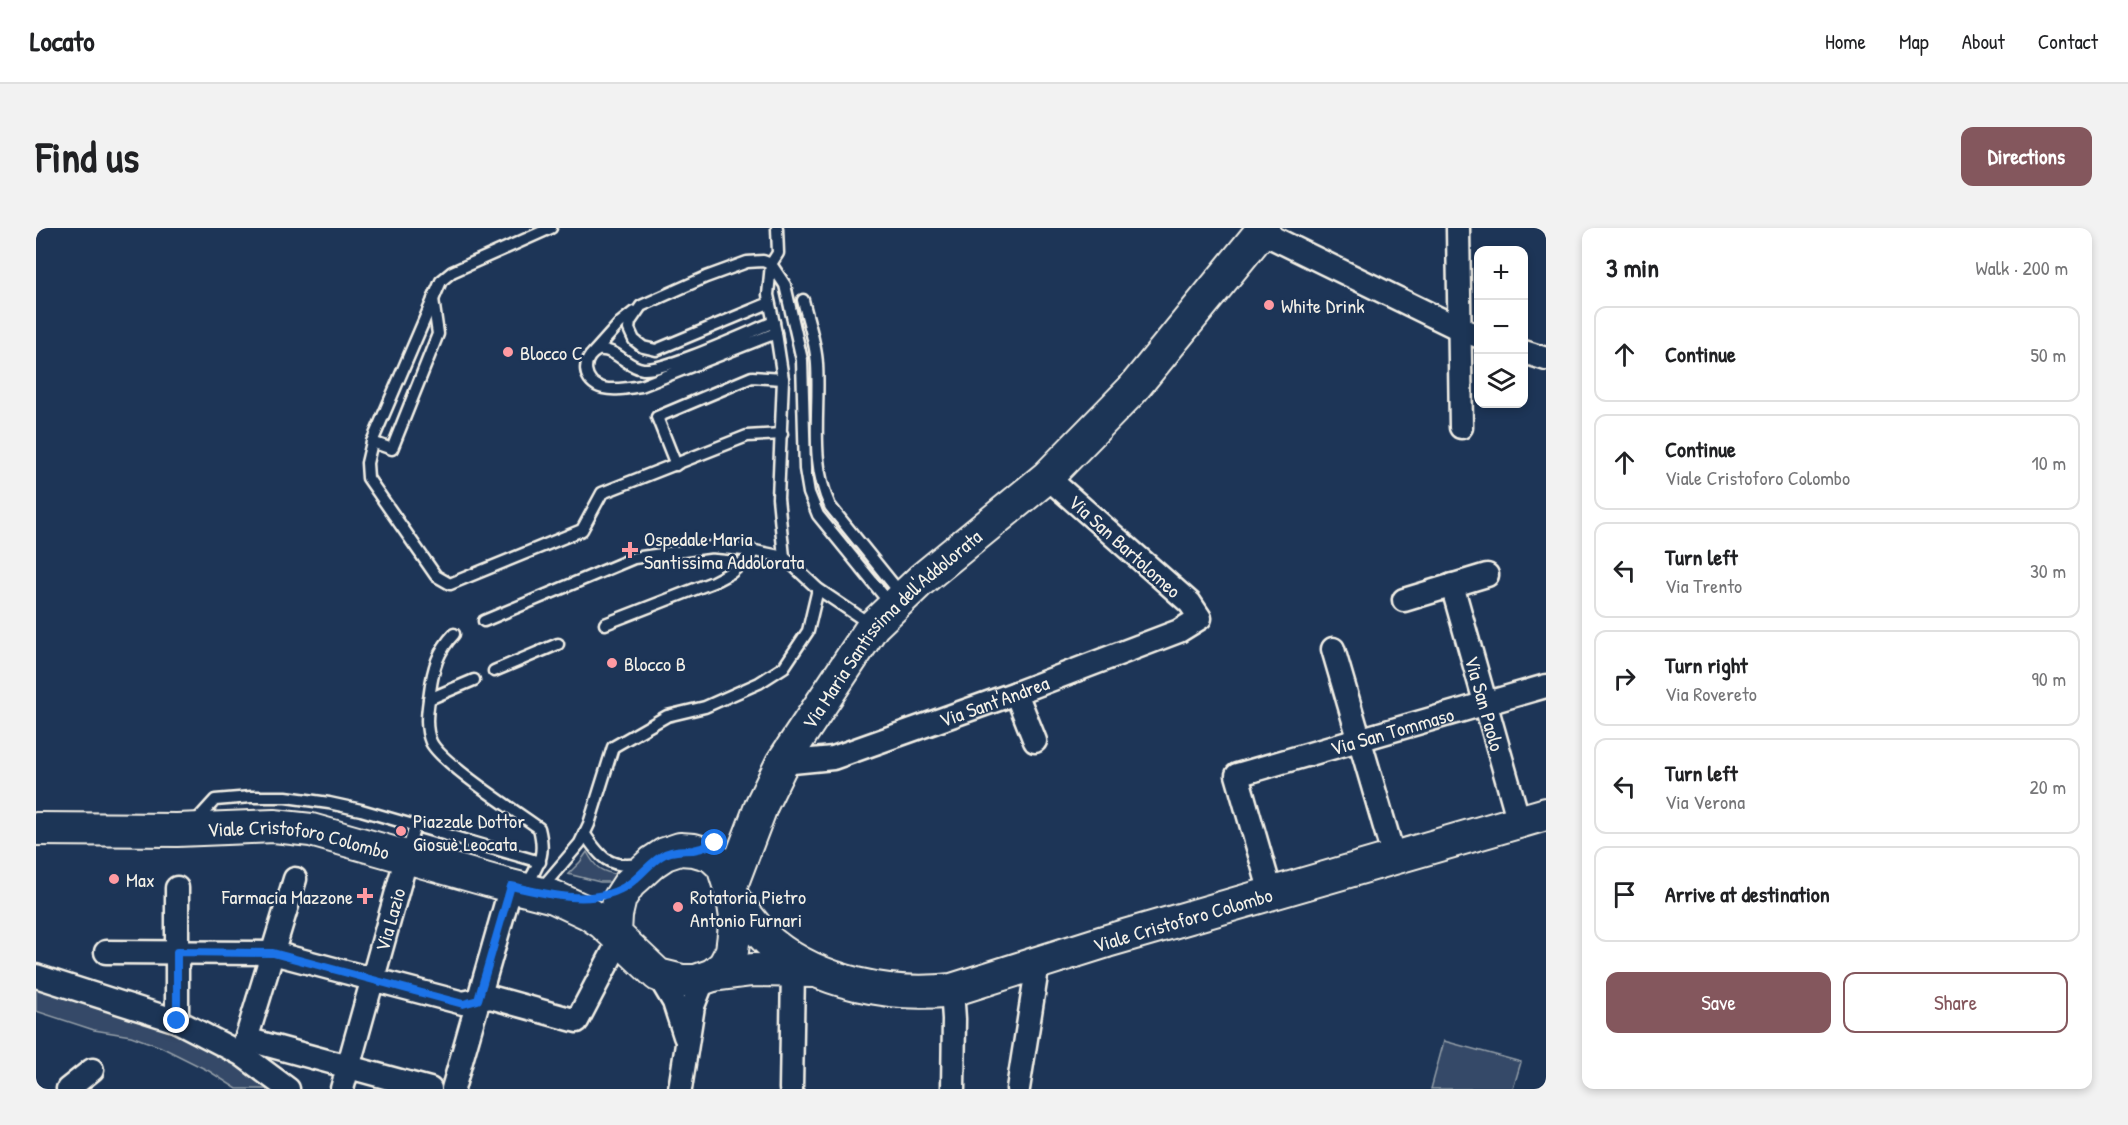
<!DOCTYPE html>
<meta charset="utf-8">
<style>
body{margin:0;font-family:"Patrick Hand",sans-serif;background:#f2f2f2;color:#202124}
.controls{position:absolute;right:18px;top:18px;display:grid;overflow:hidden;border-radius:12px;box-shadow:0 3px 9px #0003}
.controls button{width:54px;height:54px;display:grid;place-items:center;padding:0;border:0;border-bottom:2px solid #e0e0e0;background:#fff;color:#202124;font:30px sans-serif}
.stop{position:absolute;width:18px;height:18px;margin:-14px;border:4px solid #1a73e8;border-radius:50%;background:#fff}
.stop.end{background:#1a73e8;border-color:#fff;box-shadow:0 2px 6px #0008}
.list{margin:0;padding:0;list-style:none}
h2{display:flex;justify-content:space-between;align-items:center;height:78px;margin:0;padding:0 24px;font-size:26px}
h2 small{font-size:20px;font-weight:400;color:#757577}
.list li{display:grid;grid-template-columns:39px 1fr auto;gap:18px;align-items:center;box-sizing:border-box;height:96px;margin:0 12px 12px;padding:0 12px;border:2px solid #e0e0e0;border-radius:12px}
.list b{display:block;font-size:22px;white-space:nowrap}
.list p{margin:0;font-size:20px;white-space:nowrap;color:#757577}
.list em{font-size:20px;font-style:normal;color:#757577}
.actions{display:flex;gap:12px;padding:18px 24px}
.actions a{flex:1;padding:14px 0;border:2px solid #84575d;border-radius:12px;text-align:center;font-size:21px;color:#84575d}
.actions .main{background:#84575d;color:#fff}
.icon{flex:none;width:33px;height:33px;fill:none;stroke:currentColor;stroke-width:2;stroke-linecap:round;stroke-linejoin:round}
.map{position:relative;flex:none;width:1510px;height:861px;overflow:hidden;border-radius:12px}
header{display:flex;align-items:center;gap:36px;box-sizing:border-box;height:84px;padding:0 30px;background:#fff;border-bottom:2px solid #e0e0e0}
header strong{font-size:28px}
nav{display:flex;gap:33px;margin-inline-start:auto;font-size:21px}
.intro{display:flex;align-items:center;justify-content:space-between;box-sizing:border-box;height:144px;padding:0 36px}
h1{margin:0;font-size:42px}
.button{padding:15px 27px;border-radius:12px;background:#84575d;color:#fff;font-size:21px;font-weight:700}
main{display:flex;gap:36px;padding:0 36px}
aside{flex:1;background:#fff;border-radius:12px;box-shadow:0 3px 9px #0003}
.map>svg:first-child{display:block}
.green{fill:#354a67;stroke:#949ea8;stroke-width:1.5}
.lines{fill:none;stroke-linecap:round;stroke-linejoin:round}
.lane-casing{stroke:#f4f1e8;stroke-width:15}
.street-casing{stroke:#f4f1e8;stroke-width:27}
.secondary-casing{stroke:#f4f1e8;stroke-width:36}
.lane{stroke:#1d3557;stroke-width:10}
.street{stroke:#1d3557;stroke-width:22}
.secondary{stroke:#1d3557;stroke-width:32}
.route{stroke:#1a73e8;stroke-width:8}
.poi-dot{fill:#ff9aa2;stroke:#1d3557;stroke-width:2}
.labels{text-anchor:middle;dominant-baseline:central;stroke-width:5;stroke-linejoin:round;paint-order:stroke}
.poi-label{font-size:20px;fill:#f4f1e8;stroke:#1d3557;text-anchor:start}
.street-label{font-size:20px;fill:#f4f1e8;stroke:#1d3557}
</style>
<header>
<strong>Locato</strong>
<nav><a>Home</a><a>Map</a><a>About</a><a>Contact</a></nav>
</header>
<div class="intro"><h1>Find us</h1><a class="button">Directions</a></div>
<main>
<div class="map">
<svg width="1510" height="861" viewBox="0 0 1510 861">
<rect width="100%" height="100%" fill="#1d3557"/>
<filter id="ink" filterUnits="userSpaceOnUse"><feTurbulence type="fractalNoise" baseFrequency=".0167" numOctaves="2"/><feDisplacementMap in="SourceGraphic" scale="12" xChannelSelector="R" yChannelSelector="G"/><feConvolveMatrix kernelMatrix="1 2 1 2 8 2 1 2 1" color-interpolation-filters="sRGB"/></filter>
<g filter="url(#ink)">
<g class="green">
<path d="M551,624C560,641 565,644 585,647L580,654H564L532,646L544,634Z"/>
<polygon points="0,760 129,800 193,831 237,861 201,861 173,843 125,819 95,808 58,802 0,783"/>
<polygon points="1408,813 1485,834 1477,861 1395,861"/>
</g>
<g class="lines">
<g class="lane-casing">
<g id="lane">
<polyline points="515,0 416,44 405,53 336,214 331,235 332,250 400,348 414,356 546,302 566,265 711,208 746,206"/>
<polyline points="741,0 742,25 735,36 732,67 740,105 747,151 742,270 748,329 782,361 834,396"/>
<path d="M767,72C772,93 780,115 781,136C784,185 773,232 794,278L865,366"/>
<polyline points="733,75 620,122 607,119 598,112 593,101 594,94 605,78 670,49 711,34 727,33 735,36 749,57 766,132 769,241 773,265 782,287 856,378"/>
<path d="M738,94C713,104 630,143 607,141C590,139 581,120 562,122C544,131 547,155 567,160C579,163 593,160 605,158L740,105"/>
<polyline points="558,124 584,95 598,84"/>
<polyline points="336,214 356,221 402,106 397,71"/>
<polyline points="640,237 621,189 716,149 747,151"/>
<polyline points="448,393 598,330 675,319 719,323 748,329"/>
<polyline points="569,396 677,354 696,344 719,323"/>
<path d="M418,406C402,423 397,440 394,464C392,480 388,498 395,514C405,535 481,584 503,600C510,628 503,635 490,659"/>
<polyline points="458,443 522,416"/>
<polyline points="393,471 438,452"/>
<polyline points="159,594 179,572 215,569 250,569 293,575 325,582 504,634"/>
<path d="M548,605C563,628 573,641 602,636"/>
<polyline points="371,626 379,597"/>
<polyline points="504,662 544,615 553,596 577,519 631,488 669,479 723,455 748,439 772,403 782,361"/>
</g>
</g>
<g class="street-casing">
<g id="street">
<polyline points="1422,0 1425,199"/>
<polyline points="1225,4 1424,101 1442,108"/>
<polyline points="1488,124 1510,131"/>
<path id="s1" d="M1416,357L1483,594"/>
<polyline points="1368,372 1451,347"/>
<polyline points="1297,421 1358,630"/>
<polyline points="980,465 999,513"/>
<path id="s2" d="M746,535L797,530L980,465L1143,403L1164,390L1154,375L1011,249"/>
<polyline points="141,660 141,793"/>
<path id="s3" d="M1235,665L1201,547L1510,458"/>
<polyline points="70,724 237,725 427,775 454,769 541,793 584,711"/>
<polyline points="622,747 638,774 649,808"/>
<polyline points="0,748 141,793 205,826 252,861"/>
<polyline points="916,762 918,791 917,861"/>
<polyline points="210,811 394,861"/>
<polyline points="206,825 259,651"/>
<polyline points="32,861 56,842"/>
<path id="s4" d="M306,861L371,628"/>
<polyline points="417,861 475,658"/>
<polyline points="644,861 657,778 668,750"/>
<polyline points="755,861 757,742"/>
<polyline points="982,861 1002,735"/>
</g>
</g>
<g class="secondary-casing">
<g id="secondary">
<path id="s5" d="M0,601L141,602L238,598L275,602L459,654L518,669L552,685L567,695L622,747L646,753H660L677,747L688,738L696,723L700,690L697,670L687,638L675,627L658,622L644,621L629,626L617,634L593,656L584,670L580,687L579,705"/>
<path id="s6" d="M694,660L726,576L746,535L837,398L885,352L1011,249L1096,162L1228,0"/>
<path id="s7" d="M697,670C709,685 721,703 736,716C784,755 855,769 916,762L1071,713L1510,586"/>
<polyline points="677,747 716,742 778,743"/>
</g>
</g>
<use href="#lane" class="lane"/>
<use href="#street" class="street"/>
<use href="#secondary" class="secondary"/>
</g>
</g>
<g class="lines" filter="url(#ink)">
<path class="route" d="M141,793V724L237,725L427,776L442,772L475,658C511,666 560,680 593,656C606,647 615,633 629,626C638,622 647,622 657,622C664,621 672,618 679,615"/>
</g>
<g class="poi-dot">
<circle cx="1233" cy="77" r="6"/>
<circle cx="472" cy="124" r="6"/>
<path d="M591 313h6v6h6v6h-6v6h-6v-6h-6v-6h6z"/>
<circle cx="576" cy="435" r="6"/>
<circle cx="365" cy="603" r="6"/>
<circle cx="78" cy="651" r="6"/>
<path d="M326 659h6v6h6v6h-6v6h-6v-6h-6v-6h6z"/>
<circle cx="642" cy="679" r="6"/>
</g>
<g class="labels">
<g class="poi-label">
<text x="1245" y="77">White Drink</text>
<text x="484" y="124">Blocco C</text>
<text x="608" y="310">Ospedale Maria<tspan x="608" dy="23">Santissima Addolorata</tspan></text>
<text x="588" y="435">Blocco B</text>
<text x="377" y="592">Piazzale Dottor<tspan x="377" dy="23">Giosuè Leocata</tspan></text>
<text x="90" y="651">Max</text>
<text x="317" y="668" text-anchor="end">Farmacia Mazzone</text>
<text x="654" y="668">Rotatoria Pietro<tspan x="654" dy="23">Antonio Furnari</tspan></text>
</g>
<g class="street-label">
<text transform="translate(1089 318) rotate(42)">Via San Bartolomeo</text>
<text stroke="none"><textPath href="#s6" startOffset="310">Via Maria Santissima dell'Addolorata</textPath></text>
<text stroke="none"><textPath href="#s2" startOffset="222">Via Sant'Andrea</textPath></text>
<text stroke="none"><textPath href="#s1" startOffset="123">Via San Paolo</textPath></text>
<text stroke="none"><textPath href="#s3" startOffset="284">Via San Tommaso</textPath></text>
<text stroke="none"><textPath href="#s5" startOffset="264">Viale Cristoforo Colombo</textPath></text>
<text stroke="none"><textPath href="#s4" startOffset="176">Via Lazio</textPath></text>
<text stroke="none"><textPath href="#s7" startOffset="492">Viale Cristoforo Colombo</textPath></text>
</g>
</g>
</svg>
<div class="controls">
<button>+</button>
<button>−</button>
<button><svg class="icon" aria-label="layers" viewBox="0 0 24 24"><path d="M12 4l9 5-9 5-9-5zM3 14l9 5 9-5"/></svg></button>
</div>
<div class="stop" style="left:679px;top:615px"></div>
<div class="stop end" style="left:141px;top:793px"></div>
</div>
<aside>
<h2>3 min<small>Walk · 200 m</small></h2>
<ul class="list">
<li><svg class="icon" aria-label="ahead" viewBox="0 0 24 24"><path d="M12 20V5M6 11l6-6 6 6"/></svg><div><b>Continue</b></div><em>50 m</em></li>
<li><svg class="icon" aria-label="ahead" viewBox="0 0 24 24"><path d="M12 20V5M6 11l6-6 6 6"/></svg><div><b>Continue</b><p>Viale Cristoforo Colombo</p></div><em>10 m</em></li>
<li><svg class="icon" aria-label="left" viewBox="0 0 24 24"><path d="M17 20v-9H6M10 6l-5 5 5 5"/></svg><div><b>Turn left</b><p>Via Trento</p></div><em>30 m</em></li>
<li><svg class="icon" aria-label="right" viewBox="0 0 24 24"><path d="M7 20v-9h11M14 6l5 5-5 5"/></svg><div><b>Turn right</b><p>Via Rovereto</p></div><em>90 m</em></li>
<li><svg class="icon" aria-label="left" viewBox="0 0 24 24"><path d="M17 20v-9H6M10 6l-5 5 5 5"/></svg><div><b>Turn left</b><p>Via Verona</p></div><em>20 m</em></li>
<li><svg class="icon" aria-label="arrive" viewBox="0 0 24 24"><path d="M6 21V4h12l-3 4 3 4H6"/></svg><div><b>Arrive at destination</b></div></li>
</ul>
<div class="actions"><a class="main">Save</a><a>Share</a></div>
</aside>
</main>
